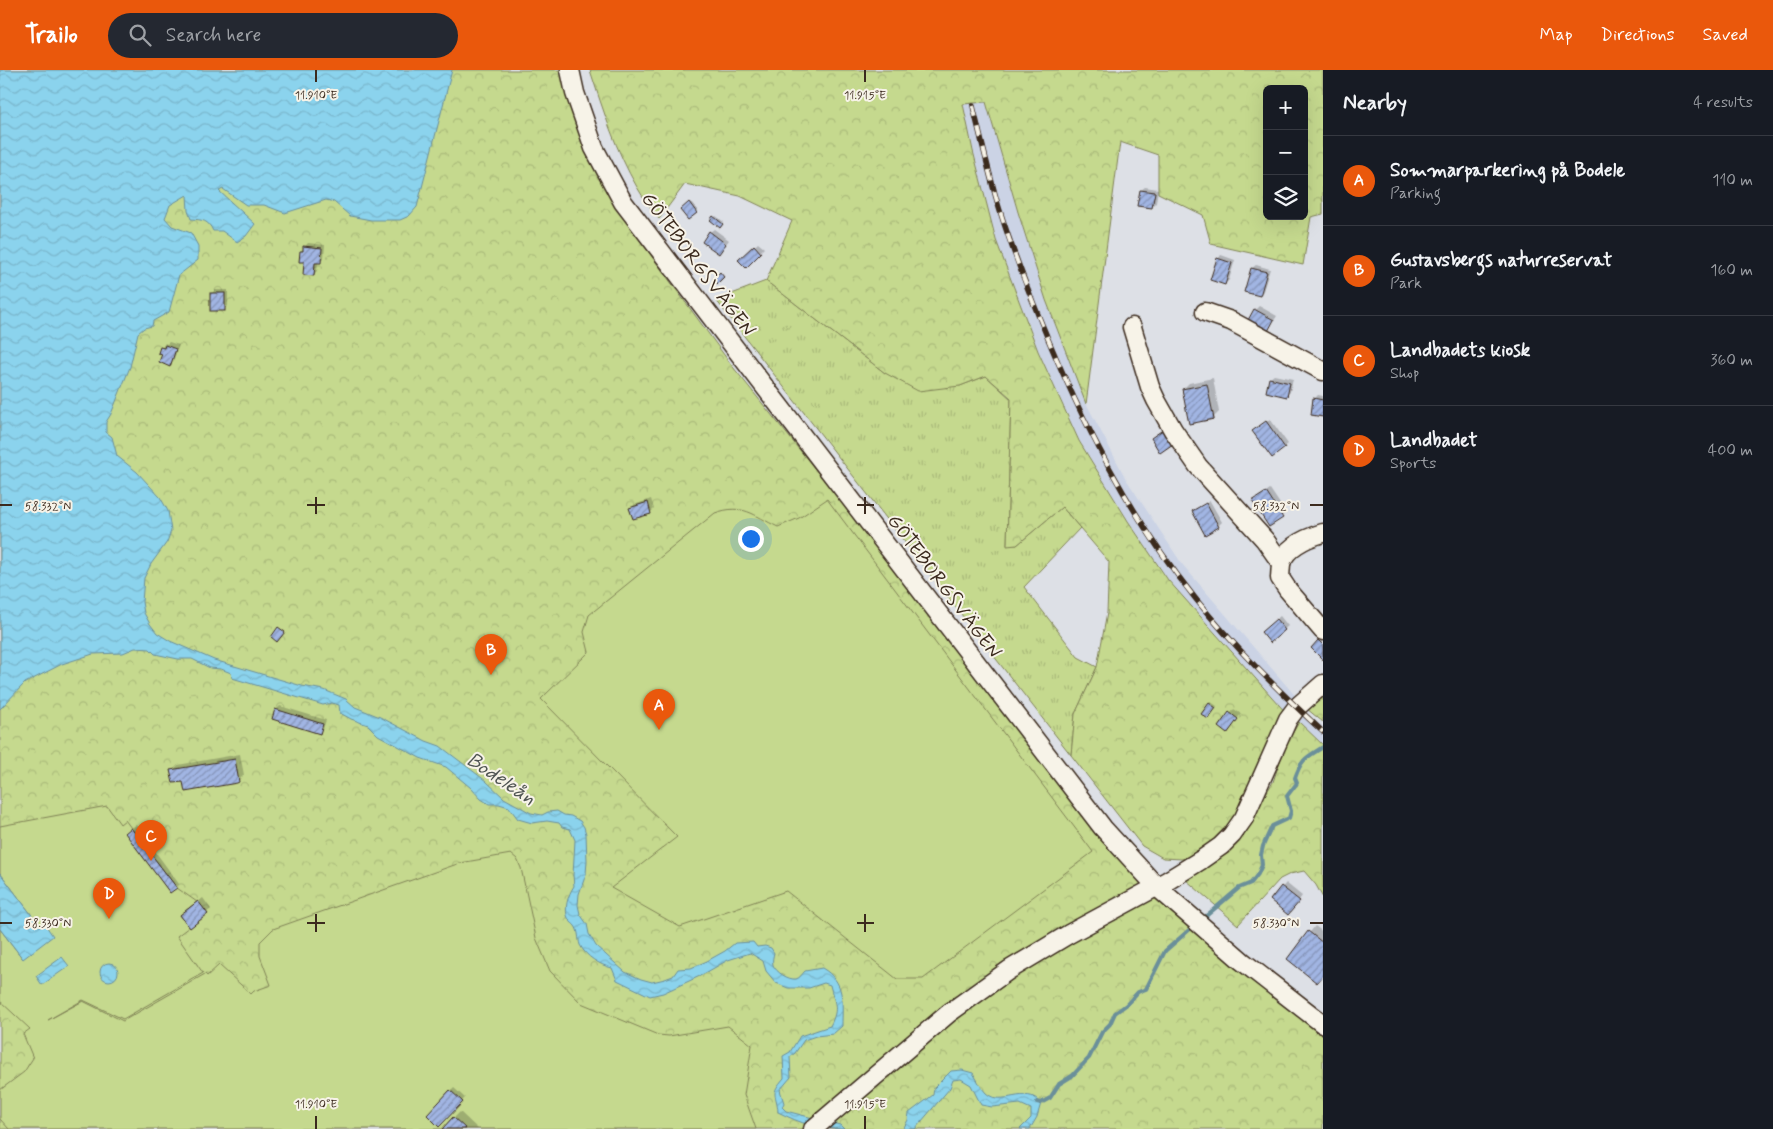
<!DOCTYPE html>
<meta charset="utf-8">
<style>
body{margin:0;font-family:Mynerve,sans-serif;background:#242831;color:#f1f3f6}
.controls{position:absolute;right:15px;top:15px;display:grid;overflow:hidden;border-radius:8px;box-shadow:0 5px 20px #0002}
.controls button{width:45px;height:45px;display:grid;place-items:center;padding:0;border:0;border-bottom:1px solid #363941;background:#171b24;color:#f1f3f6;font:25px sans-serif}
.you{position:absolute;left:750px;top:468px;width:18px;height:18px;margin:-12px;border:4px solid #fff;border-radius:50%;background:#1a73e8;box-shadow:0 0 0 8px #1a73e833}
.badge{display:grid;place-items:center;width:32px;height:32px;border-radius:50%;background:#ea580c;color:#fff;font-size:16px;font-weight:700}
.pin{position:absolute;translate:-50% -41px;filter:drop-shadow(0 1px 2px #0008)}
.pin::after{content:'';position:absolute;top:26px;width:18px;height:15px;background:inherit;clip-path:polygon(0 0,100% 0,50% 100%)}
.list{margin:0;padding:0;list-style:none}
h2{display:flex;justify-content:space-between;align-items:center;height:65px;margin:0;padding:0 20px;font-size:21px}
h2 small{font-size:16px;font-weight:400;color:#9ea1a6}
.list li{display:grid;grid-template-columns:32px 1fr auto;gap:15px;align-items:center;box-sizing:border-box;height:90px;padding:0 20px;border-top:1px solid #363941}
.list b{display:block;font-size:19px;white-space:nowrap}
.list p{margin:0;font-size:16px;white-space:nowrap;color:#9ea1a6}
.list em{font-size:16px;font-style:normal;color:#9ea1a6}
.icon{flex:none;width:28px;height:28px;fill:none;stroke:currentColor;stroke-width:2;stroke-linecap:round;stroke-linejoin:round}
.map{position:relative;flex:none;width:1323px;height:1059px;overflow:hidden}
header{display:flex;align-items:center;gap:30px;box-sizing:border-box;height:70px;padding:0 25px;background:#ea580c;color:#fff}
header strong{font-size:24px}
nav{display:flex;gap:28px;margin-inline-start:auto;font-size:18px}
.search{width:350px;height:45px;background:#242831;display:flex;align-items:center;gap:12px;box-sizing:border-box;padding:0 18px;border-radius:28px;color:#9ea1a6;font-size:19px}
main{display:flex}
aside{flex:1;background:#171b24}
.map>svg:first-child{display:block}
.built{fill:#cbd3e5}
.grass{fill:url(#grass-tufts);stroke:#808256}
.forest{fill:url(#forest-crowns);stroke:#808256;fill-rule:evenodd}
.pitch{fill:#c5d98e;stroke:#808256}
.water{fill:url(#water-waves);stroke:#6b8f9a}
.shadow{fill:#0003}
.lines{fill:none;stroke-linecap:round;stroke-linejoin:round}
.stream{stroke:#6b8f9a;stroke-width:4}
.building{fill:url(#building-hatch);stroke:#3b2a1e}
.minor-casing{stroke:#3b2a1e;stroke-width:21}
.minor{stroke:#f7f3e8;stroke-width:18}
.rail-casing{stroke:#3b2a1e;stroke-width:5.5}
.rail{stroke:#f7f3e8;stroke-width:4;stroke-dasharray:11;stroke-linecap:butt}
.ticks{fill:none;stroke:#3b2a1e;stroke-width:2}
.labels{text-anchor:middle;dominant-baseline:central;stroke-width:4;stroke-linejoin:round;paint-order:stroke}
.street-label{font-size:20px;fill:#3b2a1e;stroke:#f7f3e8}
.water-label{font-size:21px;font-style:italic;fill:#4f5452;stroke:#f7f3e8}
.ticks-label{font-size:12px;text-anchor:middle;fill:#3b2a1e;stroke:#f7f3e8;stroke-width:4;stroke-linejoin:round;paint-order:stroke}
</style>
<header>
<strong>Trailo</strong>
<div class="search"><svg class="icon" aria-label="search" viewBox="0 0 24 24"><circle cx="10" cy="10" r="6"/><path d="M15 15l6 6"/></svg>Search here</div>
<nav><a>Map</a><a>Directions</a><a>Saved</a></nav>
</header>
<main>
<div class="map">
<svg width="1323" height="1059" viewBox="0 0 1323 1059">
<defs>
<pattern id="grass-tufts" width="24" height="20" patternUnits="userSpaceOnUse" patternTransform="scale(1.25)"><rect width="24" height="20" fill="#c5d98e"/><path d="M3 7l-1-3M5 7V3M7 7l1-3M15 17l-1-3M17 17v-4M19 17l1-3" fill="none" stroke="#aaba7a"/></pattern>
<pattern id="forest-crowns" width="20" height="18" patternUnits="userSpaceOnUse" patternTransform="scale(1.25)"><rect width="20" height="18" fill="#c5d98e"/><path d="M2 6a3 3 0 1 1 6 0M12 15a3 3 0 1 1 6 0" fill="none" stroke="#aaba7a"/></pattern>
<pattern id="water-waves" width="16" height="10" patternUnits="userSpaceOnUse" patternTransform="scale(1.25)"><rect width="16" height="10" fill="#8bd3ed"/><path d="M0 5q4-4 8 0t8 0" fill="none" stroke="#79b5cb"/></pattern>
<pattern id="building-hatch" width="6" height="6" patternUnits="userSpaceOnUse" patternTransform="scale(1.25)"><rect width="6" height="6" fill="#a1b5e3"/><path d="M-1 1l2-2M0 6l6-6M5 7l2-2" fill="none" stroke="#8493b7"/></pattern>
</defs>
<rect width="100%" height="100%" fill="#dde0e6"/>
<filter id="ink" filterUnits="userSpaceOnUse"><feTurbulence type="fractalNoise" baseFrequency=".02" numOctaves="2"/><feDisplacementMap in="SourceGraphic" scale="10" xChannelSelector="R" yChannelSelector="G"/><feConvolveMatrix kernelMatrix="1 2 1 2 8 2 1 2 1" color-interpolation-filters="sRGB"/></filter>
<g filter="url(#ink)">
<g class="built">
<polygon points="986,32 1018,142 1046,230 1086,333 1126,409 1182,494 1298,629 1287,644 1168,510 1128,451 1079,371 1038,281 996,170 973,81 963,34"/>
<polygon points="1305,642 1323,657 1323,675 1299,652"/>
</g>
<polygon class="grass" points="766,211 885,303 960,316 986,306 1011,329 1007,475 1017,475 1062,437 1080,458 1024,517 1078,587 1097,597 1075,644 1071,685 716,230"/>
<g class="forest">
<polygon points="0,0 561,0 568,28 620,143 733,297 1136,798 1323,954 1323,1059 0,1059"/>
<path d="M590,0H1323V144L1311,147L1303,195L1211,174L1203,145L1158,123V85L1120,72L1086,334L1046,230L1018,142L986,32L963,34L973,81L996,170L1038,281L1079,371L1128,451L1168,510L1287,644L1245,731L1227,761L1205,780L1182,789L1163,788L1142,776L1071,685L1075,644L1097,597L1107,543L1109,492L1062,437L1017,475L1007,476L1011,328L986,306L960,316L918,321L885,303L766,211L792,151L740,126L685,114L659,149C652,139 643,128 637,117C616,81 603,40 590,0ZM1267,19H1304V146H1267Z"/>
<polygon points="1323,626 1323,652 1307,639"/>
<polygon points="1299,652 1323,675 1323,828 1316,815 1304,801 1290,804 1280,809 1238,855 1185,809 1236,772 1273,712 1285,676"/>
</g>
<g class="pitch">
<path d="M827,429L1093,782L923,909H897L786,821L680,857L611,818L677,767L541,629L589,582L584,562L589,545L715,443C743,433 753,445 778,457L799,448Z"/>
<polygon points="107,736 120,754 125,750 131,758 177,818 197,832 180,845 189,857 177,866 203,903 123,949 83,930 48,950 83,931 123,951 205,904 207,906 219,895 251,924 254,921 271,915 260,886 260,872 273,859 460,793 511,784 517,789 521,798 536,868 550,901 581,933 658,965 669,966 728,956 752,975 744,1025 756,1059 9,1059 0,1049 0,1020 24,1002 33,988 23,964 30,959 0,931 0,859 23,889 40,856 0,803 0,756"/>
</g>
<g class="water">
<path d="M0,0H452L417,137L409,146L400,150H371L350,146L334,132L326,130L285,143L264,135H246L223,119L219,121L255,154L246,166L237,172L222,161H213C208,150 203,150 191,149L188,141L187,125L170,135L165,148L172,156L191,163L198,176V190L179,205L169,242L153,251L152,256L144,258L138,263L130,297L111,344L106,352V362L112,367L117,386L137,402L160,427L168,441L171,461L167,472L151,494L144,508L142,532L144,543L150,554L157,563L170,571L214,590L302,616L324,620L346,629L355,637L380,647L426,671L440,676L486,711L504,728L531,743L542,745L548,742L557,741L564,745L571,746L580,751L584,757L586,764L587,791L586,804L579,824L578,835L580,844L587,854L589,864L596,876L625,902L641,909L652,912L665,909L673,906L678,899L691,898L707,891L725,881L735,873L753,872L757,877L765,876L771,878L774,883C773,887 772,890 773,895C776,902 788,910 796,909C800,908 802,904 805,901L822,898C846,912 842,932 842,956L833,964L816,966L804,970L795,983L790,987L791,1007L780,1020L784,1033L782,1037L786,1041L840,1055L844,1059C817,1059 802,1054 778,1042C777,1023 769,1025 784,1008L783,986L790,982L800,966L830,956C840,937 834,933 830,915L824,913L809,918H788L776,913L766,901L763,891L750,883L728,890L700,906L663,923L650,926L617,910L612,898C600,895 586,887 580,875C578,869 579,861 575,856C574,854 571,853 569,850C563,840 568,825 574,816L573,805L575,770L570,759L562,757L559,753L547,751L532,753L518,749L509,737L499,734H489L481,729L471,718L446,697L420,688L378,665L368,655L351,649L340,643L339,635L332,633L323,635L232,608L231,603L221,599L210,598L192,589H178L155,584L150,579L135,578L123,583L93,584L62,594L25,613L0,639Z"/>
<polygon points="0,803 40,856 44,853 53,866 23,889 0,859"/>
<polygon points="62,887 69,896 42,915 36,906"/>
<circle cx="109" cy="902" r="9"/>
<path d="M962,1000L973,1003C977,1009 981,1018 986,1023C1002,1038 1026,1014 1041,1033L1037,1047L1030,1059H1020L1031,1048V1039L1020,1034L992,1037L981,1035L971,1015L961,1009L953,1010L950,1018L915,1059H903L908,1050L909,1043L933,1025L934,1018L951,1001Z"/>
</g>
<g class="shadow">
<polygon points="1145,117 1158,119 1156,133 1152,137 1141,120"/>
<polygon points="691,132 698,140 689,148 681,140"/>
<polygon points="716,146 724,152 720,156 712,150"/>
<polygon points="714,159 729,170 722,179 710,162"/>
<polygon points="308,173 325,175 324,188 320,192 318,192 317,201 313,205 301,181"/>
<polygon points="758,173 764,178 746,196 740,190"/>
<polygon points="1221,185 1235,190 1229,210 1225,214 1218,189"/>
<polygon points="1256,195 1270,199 1263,221 1260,225 1252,198"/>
<polygon points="215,220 228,220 228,236 224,239 211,224"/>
<polygon points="1259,236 1277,246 1267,261 1255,240"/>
<polygon points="169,272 179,275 173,291 170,295 163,283 159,282 165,273 167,274"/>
<polygon points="1274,305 1293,309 1290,322 1286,326 1270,308"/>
<polygon points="1213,308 1219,342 1213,348 1183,319 1189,313"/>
<polygon points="1318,325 1323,326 1323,345 1314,329"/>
<polygon points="1270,349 1288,374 1284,377 1258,357"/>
<polygon points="1270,419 1286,443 1269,455 1253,431"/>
<polygon points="651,429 654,439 651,442 634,448 631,438 634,435"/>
<polygon points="1210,431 1222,452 1218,456 1194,441"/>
<polygon points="1280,546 1288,556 1270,571 1266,558"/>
<polygon points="1323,567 1323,588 1312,578"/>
<polygon points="1211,632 1217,636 1210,646 1203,644"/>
<polygon points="280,636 326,650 323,659 319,662 274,648 277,639"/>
<polygon points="1234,639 1241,644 1230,658 1220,657"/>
<polygon points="240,684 244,705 238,711 184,710 172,701 178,695"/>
<polygon points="136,755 179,814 176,817 130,759"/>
<polygon points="1286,813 1302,826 1292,840 1271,830"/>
<polygon points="203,828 211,839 190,856 185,842"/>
<polygon points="1315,856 1323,862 1323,906 1288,889"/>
<polygon points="454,1018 465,1028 439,1055 428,1045"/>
<polygon points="460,1042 478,1059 443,1059"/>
</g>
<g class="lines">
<g class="stream">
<path d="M1206,846L1239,818L1251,813L1258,804L1262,795L1261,785L1263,776L1272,756L1289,748L1291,741L1287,726L1297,713L1295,708C1302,688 1306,688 1323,677"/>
<polyline points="1037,1032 1041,1033 1050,1028 1059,1014 1072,1006 1089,988 1102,962 1110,954 1115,943 1126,935 1138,922 1146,919 1165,881 1189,860"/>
</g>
</g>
<g class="building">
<polygon points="1140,120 1155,122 1152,138 1137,136"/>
<polygon points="689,132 697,143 688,150 680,140"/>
<polygon points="713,146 723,154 720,158 710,150"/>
<polygon points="709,161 726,174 719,184 702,172"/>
<polygon points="754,175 761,183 746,198 738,190"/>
<polygon points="303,176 322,178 321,193 315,193 314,206 303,205 304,192 299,192 300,181 303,181"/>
<polygon points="1217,188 1232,193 1225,215 1210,210"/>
<polygon points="1251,198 1267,202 1260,226 1244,222"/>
<polygon points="720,202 724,207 717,214 713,209"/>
<rect x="210" y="223" width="15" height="18"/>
<polygon points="1254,239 1274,250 1267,263 1247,252"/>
<polygon points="165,275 176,279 170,297 159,292 162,284 158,283 160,277 164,278"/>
<polygon points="1269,308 1290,313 1287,327 1266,322"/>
<polygon points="1207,314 1214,349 1189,354 1182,319"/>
<polygon points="1313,328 1323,330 1323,347 1311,345"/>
<polygon points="1266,351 1285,378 1272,388 1252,361"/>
<polygon points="1164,359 1173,374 1160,383 1151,368"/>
<polygon points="1266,422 1283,448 1269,457 1252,431"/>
<polygon points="648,432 651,444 633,449 629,438"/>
<polygon points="1206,433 1219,457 1205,465 1192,441"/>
<polygon points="1276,549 1285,560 1270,573 1261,562"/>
<polygon points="278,557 285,562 277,572 271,567"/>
<polygon points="1318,570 1323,575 1323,590 1311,578"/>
<polygon points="1209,633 1216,638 1208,649 1201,644"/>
<polygon points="275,639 323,654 320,664 272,649"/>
<polygon points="1229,642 1238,649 1227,664 1218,657"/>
<polygon points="235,689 239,712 237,713 185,722 183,712 173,713 170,700"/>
<polygon points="131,758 177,818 170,823 125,763"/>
<polygon points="1281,816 1300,831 1288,845 1270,830"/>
<polygon points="198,831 208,844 190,858 180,845"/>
<polygon points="1308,861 1323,873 1323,906 1317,913 1287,889"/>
<polygon points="450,1020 463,1032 439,1057 427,1045"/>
<polygon points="453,1047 466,1059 442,1059"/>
</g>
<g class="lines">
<g class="minor-casing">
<g id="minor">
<polyline points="570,0 575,23 594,78 623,132 1103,758 1157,817 1242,891 1323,954"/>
<polyline points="1205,242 1231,251 1323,301"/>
<polyline points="1132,257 1150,317 1156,330 1173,360 1198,396 1265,470 1281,493 1280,508 1288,520 1323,561"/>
<path d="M1281,493C1287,476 1306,468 1323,463"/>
<polyline points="813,1059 949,943 1009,900 1069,864 1167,811 1201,790 1221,776 1232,765 1244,748 1288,649 1297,637 1323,614"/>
</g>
</g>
<use href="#minor" class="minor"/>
<g class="rail-casing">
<path id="rail" d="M973,36C980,65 987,94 995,124C1007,167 1024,210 1041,252C1081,350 1129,445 1195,528C1234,577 1278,620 1323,662"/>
</g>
<use href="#rail" class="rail"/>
</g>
</g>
<path class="ticks" d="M316,0V12M865,0V12M316,427V444M865,427V444M0,435H12M307,435H325M857,435H874M1310,435H1323M316,844V862M865,844V862M0,853H12M307,853H325M857,853H874M1310,853H1323M316,1046V1059M865,1046V1059"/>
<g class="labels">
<g class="street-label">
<text transform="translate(698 195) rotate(53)">GÖTEBORGSVÄGEN</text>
<text transform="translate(944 517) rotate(53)">GÖTEBORGSVÄGEN</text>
</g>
<g class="water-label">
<text transform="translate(501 709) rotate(33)">Bodeleån</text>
</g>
</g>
<g class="ticks-label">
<text x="316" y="29">11.910°E</text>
<text x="865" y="29">11.915°E</text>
<text x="48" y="440">58.332°N</text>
<text x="1276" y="440">58.332°N</text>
<text x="48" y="857">58.330°N</text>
<text x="1276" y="857">58.330°N</text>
<text x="316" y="1038">11.910°E</text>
<text x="865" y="1038">11.915°E</text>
</g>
</svg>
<div class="controls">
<button>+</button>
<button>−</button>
<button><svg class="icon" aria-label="layers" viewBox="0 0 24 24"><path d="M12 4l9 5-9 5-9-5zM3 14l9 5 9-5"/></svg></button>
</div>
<div class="you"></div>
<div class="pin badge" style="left:659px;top:660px">A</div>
<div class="pin badge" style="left:491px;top:605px">B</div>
<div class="pin badge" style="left:151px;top:791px">C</div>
<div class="pin badge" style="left:109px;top:849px">D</div>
</div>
<aside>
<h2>Nearby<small>4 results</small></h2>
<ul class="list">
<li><span class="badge">A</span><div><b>Sommarparkering på Bodele</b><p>Parking</p></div><em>110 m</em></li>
<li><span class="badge">B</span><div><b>Gustavsbergs naturreservat</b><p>Park</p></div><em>160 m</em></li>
<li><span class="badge">C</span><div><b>Landbadets kiosk</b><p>Shop</p></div><em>360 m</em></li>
<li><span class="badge">D</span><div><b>Landbadet</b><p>Sports</p></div><em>400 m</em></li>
</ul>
</aside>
</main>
